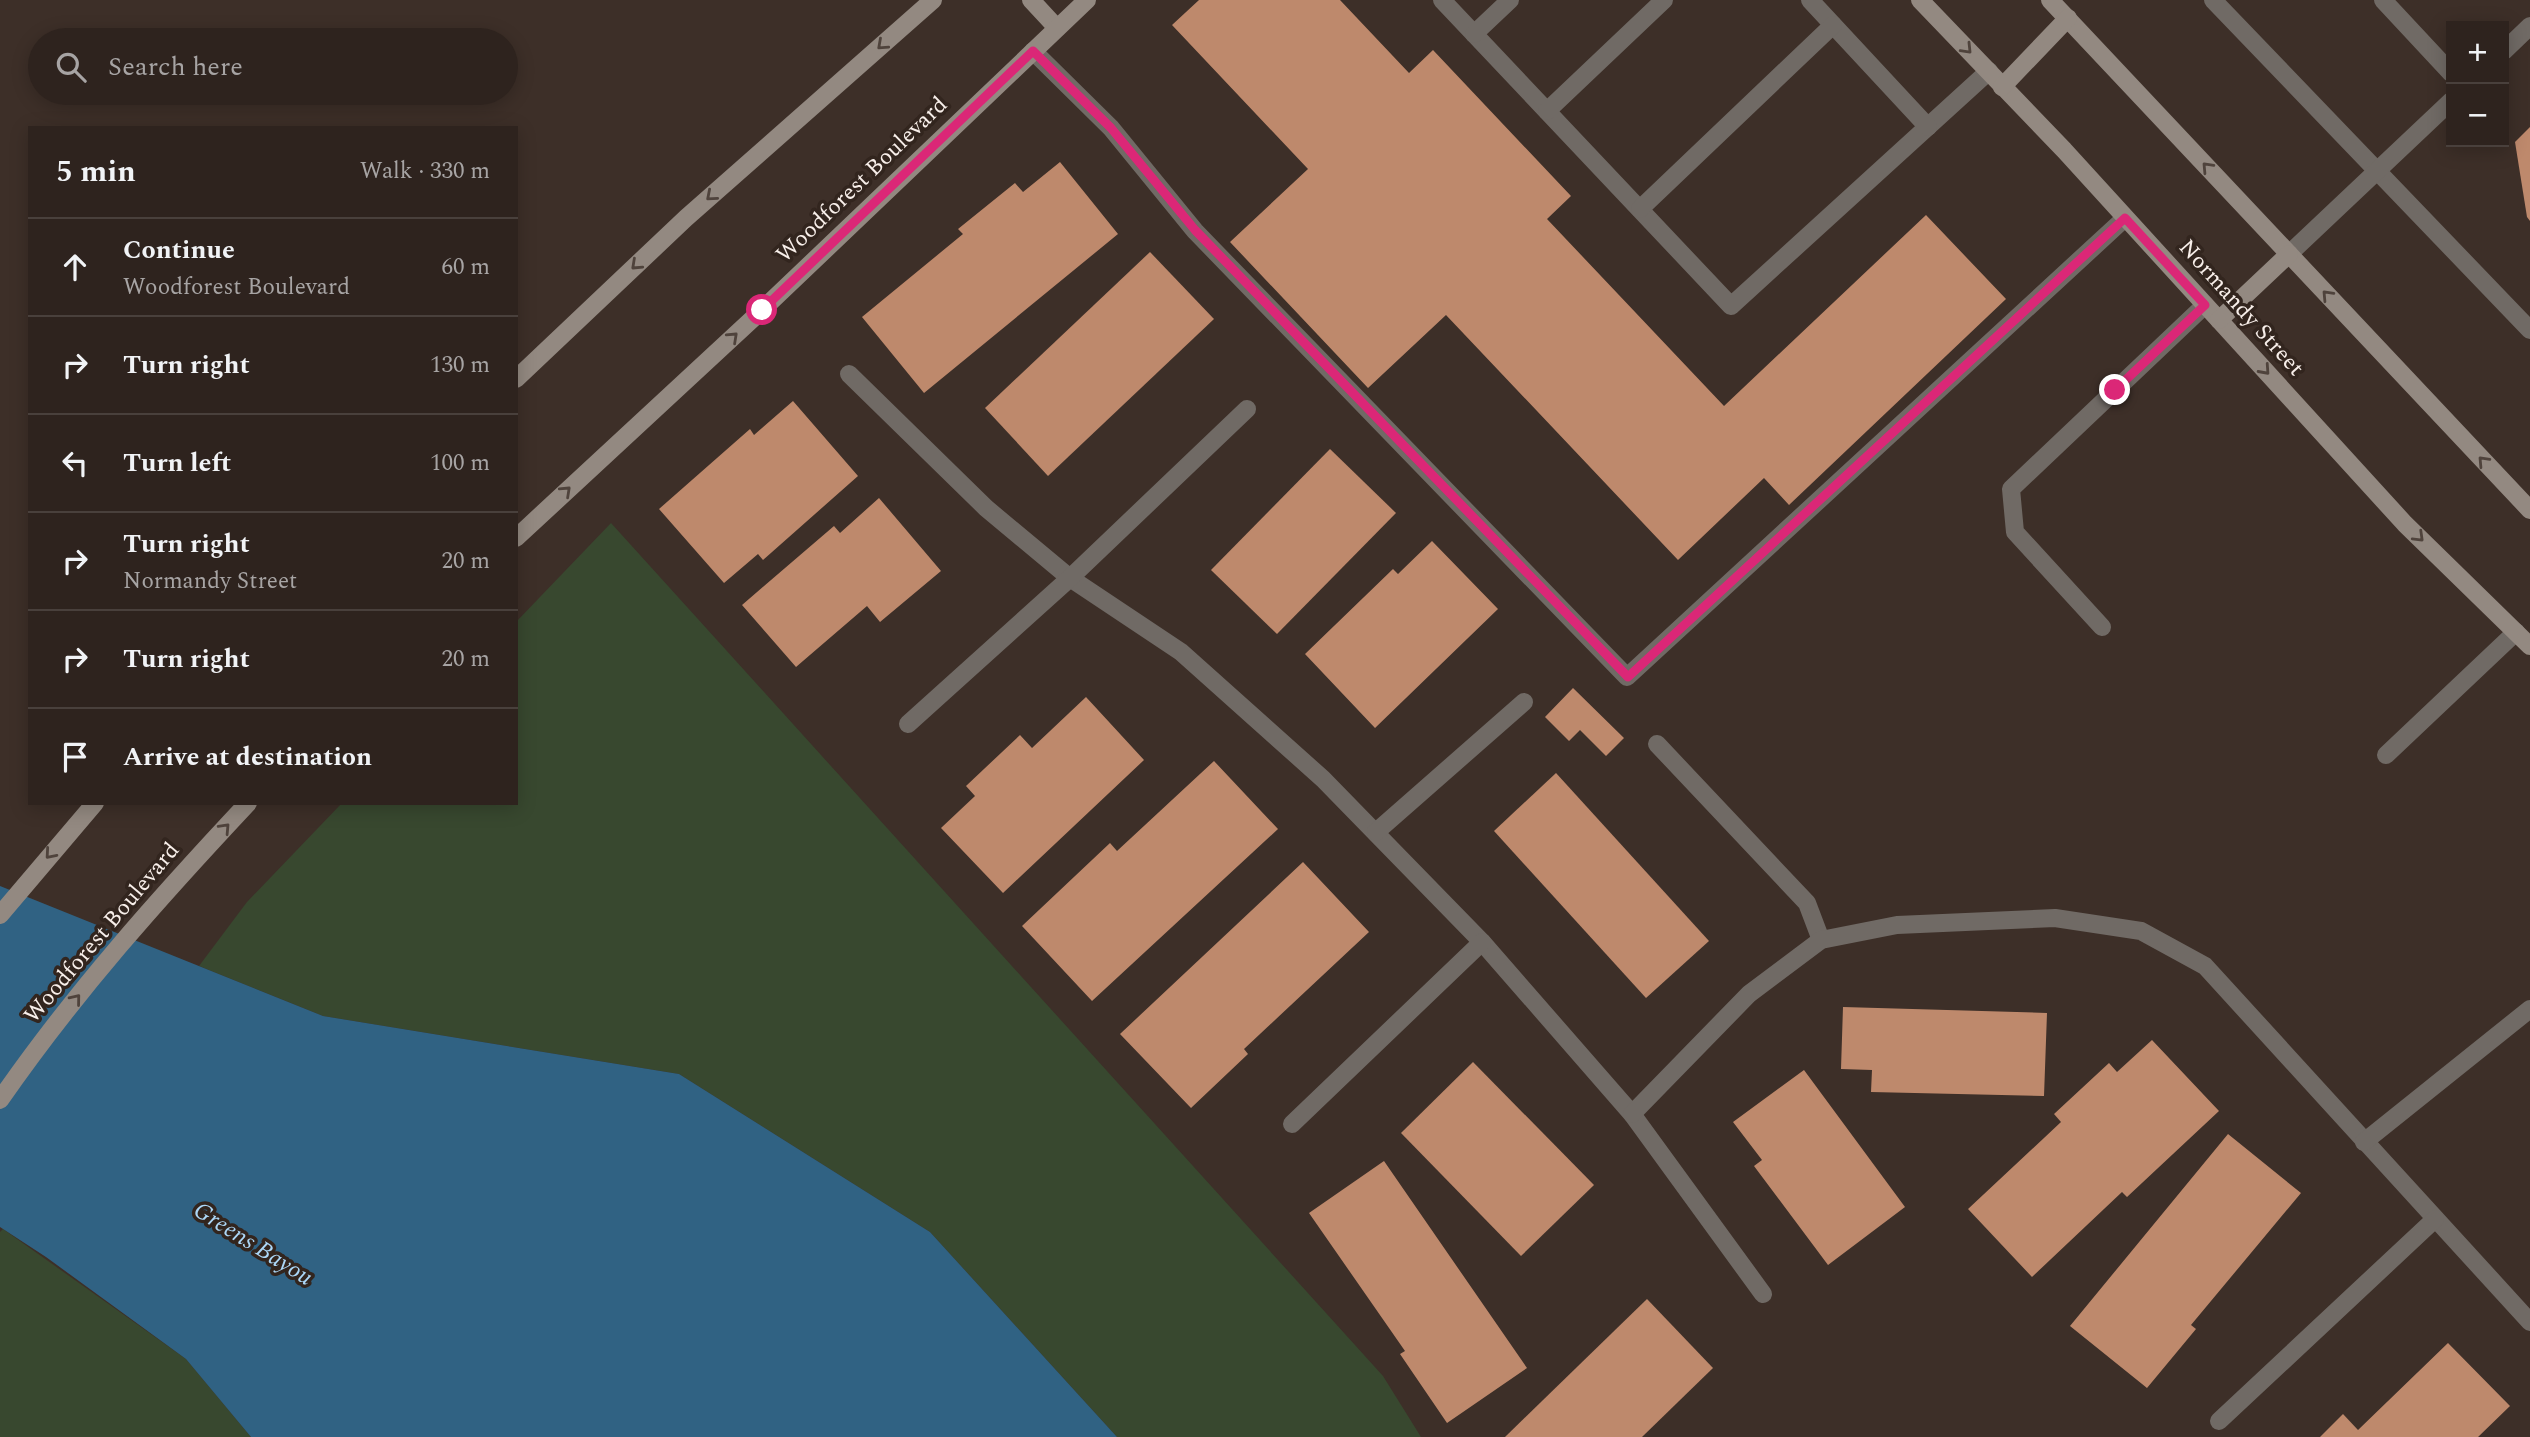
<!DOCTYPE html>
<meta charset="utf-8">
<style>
body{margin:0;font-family:Spectral,serif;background:#362b27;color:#f1f3f6}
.controls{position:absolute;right:21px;top:21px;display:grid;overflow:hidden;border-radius:0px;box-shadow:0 4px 18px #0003}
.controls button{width:63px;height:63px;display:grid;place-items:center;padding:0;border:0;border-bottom:2px solid #49403c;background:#2e231e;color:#f1f3f6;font:35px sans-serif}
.stop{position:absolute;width:21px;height:21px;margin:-16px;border:5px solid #db2777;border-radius:50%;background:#fff}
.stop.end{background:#db2777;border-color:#fff;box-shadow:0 2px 7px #0008}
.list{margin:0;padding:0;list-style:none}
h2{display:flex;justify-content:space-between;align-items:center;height:91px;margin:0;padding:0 28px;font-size:30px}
h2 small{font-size:23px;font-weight:400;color:#a7a4a4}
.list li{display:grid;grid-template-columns:46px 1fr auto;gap:21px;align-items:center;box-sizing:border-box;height:98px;padding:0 28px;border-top:2px solid #49403c}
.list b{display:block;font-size:26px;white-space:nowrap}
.list p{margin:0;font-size:23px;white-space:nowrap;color:#a7a4a4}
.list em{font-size:23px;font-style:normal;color:#a7a4a4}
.icon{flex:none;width:38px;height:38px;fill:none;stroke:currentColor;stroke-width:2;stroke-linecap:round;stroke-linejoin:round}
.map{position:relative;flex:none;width:2530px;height:1437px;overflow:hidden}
.search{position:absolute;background:#2e231e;box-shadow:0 4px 18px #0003;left:28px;top:28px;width:490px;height:77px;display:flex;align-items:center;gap:18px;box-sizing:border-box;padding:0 24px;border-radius:38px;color:#a7a4a4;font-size:26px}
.panel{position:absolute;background:#2e231e;box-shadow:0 4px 18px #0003;left:28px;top:126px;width:490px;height:679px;border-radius:0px}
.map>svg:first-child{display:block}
.green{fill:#38482f}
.water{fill:#306283}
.building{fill:#be896c}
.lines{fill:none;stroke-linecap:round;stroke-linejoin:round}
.service{stroke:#706a65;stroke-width:18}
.secondary{stroke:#938981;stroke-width:18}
.oneway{stroke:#4f433c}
.route{stroke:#db2777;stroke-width:9}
.labels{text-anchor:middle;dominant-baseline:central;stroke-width:7;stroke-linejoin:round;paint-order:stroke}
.street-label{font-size:23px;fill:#f8efea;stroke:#32251e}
.water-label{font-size:24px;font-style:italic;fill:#acd7f7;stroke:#32251e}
</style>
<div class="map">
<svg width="2530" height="1437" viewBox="0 0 2530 1437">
<rect width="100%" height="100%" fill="#3d2f28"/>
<g class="green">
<polygon points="611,523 1383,1376 1421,1437 1117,1437 930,1232 679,1074 323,1016 199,966 247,902 342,803 516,803 516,622"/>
<polygon points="3,1229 186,1359 251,1437 0,1437 0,1232"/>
</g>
<polygon class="water" points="0,886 323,1016 679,1074 930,1232 1117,1437 251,1437 186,1359 46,1257 0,1227"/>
<g class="building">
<polygon points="1199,0 1340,0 1409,73 1433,50 1571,196 1547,219 1724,406 1926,215 2006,299 1789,505 1764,478 1678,560 1446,315 1368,388 1230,242 1308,169 1172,25"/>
<polygon points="2530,127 2530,221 2527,217 2515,142"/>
<polygon points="1060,162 1118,234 924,393 862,317 963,234 958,229 1015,183 1023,192"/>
<polygon points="1150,252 1214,319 1048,476 985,408"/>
<polygon points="793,401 858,476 763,560 758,554 724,583 659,509 750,429 754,435"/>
<polygon points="1330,449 1396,513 1277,634 1211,570"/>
<polygon points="879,498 941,571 880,622 867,606 796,667 742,605 834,526 840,533"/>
<polygon points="1432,541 1498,609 1375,728 1305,654 1393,569 1398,574"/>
<polygon points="1573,688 1624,738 1606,756 1580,730 1569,741 1545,717"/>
<polygon points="1086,697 1144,760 1003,893 941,828 975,796 966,786 1020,735 1032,748"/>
<polygon points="1214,761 1278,829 1092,1001 1022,926 1110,843 1117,851"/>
<polygon points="1556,773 1709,941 1646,998 1494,831"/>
<polygon points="1303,862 1369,932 1244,1049 1248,1054 1191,1108 1120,1034"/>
<polygon points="1843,1007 2047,1013 2044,1096 1871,1092 1872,1070 1841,1069"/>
<polygon points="2152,1040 2219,1111 2127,1197 2122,1192 2032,1277 1968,1209 2061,1122 2054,1114 2109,1063 2117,1072"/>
<polygon points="1473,1062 1594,1185 1521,1256 1401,1133"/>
<polygon points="1804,1070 1905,1207 1828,1265 1754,1166 1762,1160 1733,1122"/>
<polygon points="2228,1134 2301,1193 2191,1325 2196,1329 2147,1388 2070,1326"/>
<polygon points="1384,1161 1527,1368 1447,1423 1400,1354 1405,1351 1309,1213"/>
<polygon points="1647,1299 1713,1368 1642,1437 1505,1437"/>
<polygon points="2448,1343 2510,1406 2478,1437 2320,1437 2343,1414 2358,1430"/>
</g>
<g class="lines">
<g class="service">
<polyline points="1442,0 1731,306 1989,71"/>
<polyline points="1810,0 1928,127"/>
<polyline points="2213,0 2530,330"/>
<polyline points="2383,0 2451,73"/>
<polyline points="1474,34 1510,0"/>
<polyline points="1033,51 1111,128 1195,231 1627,677 2125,218"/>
<polyline points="2504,51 2530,26"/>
<polyline points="1547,111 1664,0"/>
<polyline points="1640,209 1833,25"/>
<polyline points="2289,254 2451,101"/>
<polyline points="849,374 986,508 1070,578 1181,652 1323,779 1482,942 1632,1114 1763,1294"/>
<polyline points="2102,627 2015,532 2011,489 2205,305"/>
<polyline points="908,724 1070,578 1247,409"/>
<polyline points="1657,744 1807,903 1821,940"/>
<polyline points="2386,755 2516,632"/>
<polyline points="1376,832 1524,702"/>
<polyline points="1632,1114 1749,994 1821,940 1897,925 2055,918 2141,931 2205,966 2530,1322"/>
<polyline points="1292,1124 1482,942"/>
<polyline points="2364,1142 2530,1009"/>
<polyline points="2219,1421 2435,1219"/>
</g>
<g class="secondary">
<polyline points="1031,0 1057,28"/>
<polyline points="1920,0 2064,150 2405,524 2530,646"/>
<polyline points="2050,0 2530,510"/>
<polyline points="2002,87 2068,18"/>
<polyline points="2219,320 2289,254"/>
<polyline points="516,379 686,218 933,0"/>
<polyline points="516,538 762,310 1087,0"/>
<polyline points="0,915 95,803"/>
<path d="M0,1100C74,993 159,898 248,803"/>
</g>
</g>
<defs><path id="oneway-chevron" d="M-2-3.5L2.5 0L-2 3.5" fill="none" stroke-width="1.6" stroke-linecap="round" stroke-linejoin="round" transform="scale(1.75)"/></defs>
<g class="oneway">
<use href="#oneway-chevron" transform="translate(882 45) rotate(138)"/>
<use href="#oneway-chevron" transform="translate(1967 49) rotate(46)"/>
<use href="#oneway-chevron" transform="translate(2207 167) rotate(-133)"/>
<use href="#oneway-chevron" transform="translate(711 196) rotate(139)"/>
<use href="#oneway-chevron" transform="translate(636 265) rotate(137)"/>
<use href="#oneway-chevron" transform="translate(2327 295) rotate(-133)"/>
<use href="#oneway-chevron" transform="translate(733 337) rotate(-43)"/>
<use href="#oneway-chevron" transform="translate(2265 370) rotate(48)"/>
<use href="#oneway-chevron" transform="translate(2483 461) rotate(-133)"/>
<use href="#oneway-chevron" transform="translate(566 491) rotate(-43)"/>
<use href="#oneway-chevron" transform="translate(2419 537) rotate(44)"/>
<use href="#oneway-chevron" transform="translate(225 828) rotate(-47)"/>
<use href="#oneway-chevron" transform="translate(50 854) rotate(131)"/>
<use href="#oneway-chevron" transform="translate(76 999) rotate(-51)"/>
</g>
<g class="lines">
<polyline class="route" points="762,310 1033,51 1111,128 1195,230 1628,677 2125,218 2205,305 2115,390"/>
</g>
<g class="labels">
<g class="street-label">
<text transform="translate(862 180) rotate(-44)">Woodforest Boulevard</text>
<text transform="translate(2241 308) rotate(48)">Normandy Street</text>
<text transform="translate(102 933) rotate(-50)">Woodforest Boulevard</text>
</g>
<g class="water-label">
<text transform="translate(253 1244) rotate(32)">Greens Bayou</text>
</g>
</g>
</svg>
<div class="controls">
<button>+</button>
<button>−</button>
</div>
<div class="stop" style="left:762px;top:310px"></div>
<div class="stop end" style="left:2115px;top:390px"></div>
<div class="search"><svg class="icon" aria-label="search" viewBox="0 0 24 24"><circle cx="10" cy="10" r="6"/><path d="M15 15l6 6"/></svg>Search here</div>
<section class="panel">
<h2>5 min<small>Walk · 330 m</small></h2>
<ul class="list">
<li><svg class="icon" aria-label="ahead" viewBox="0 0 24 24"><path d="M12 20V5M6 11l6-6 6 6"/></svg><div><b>Continue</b><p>Woodforest Boulevard</p></div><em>60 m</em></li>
<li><svg class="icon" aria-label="right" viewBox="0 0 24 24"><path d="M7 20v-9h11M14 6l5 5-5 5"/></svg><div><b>Turn right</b></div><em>130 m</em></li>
<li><svg class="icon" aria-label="left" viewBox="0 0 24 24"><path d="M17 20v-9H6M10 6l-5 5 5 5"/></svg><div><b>Turn left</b></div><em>100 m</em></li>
<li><svg class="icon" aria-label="right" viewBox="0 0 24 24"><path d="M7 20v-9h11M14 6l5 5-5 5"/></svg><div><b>Turn right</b><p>Normandy Street</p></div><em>20 m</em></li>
<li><svg class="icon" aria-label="right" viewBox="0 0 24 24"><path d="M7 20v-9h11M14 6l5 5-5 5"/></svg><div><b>Turn right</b></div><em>20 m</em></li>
<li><svg class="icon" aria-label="arrive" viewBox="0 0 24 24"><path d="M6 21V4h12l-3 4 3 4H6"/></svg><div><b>Arrive at destination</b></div></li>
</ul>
</section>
</div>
